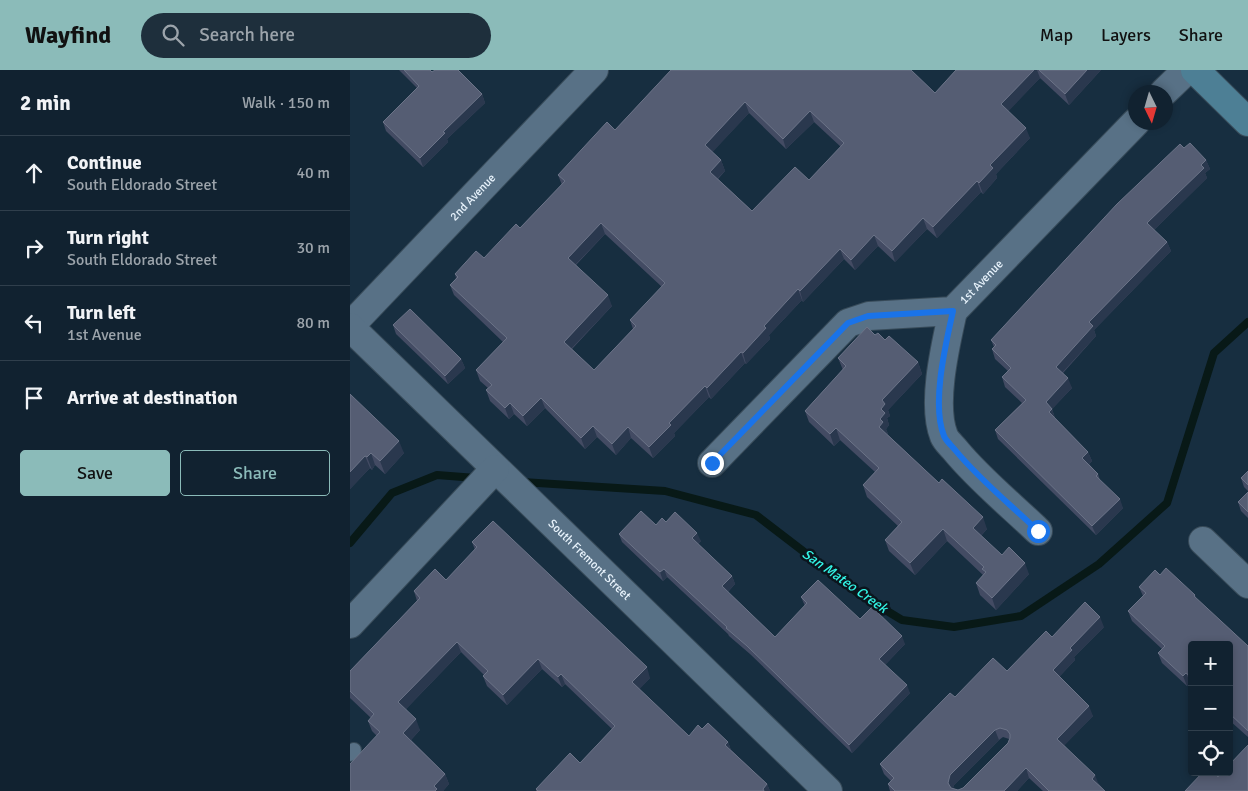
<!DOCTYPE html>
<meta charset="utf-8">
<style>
body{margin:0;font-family:Signika,sans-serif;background:#1e2f3c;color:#f1f3f6}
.controls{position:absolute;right:15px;bottom:15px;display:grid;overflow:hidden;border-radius:5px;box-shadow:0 2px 8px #0003}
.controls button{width:45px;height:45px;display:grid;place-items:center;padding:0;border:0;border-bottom:1px solid #303f4c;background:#112230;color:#f1f3f6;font:25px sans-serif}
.compass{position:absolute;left:778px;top:15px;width:45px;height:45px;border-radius:50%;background:#112230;box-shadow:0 2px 8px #0003;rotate:175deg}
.stop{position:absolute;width:15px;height:15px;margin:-11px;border:4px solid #1a73e8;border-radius:50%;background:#fff}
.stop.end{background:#1a73e8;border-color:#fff;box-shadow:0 1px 5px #0008}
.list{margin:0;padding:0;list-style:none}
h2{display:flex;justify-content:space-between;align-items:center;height:65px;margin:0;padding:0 20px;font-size:21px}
h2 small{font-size:16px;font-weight:400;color:#9ca4ab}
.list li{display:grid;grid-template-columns:32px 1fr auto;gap:15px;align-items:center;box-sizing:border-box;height:75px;padding:0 20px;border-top:1px solid #303f4c}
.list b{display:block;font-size:19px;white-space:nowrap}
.list p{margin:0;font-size:16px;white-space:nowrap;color:#9ca4ab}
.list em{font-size:16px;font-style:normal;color:#9ca4ab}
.actions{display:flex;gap:10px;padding:15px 20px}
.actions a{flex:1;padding:11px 0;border:1px solid #8bbbb9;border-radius:5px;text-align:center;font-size:18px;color:#8bbbb9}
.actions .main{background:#8bbbb9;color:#111}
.icon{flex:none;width:28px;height:28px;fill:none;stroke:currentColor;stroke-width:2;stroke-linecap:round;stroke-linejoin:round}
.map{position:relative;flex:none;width:898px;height:721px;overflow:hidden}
header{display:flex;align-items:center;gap:30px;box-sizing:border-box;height:70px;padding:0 25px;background:#8bbbb9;color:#111}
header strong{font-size:24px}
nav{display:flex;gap:28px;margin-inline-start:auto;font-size:18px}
.search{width:350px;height:45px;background:#1e2f3c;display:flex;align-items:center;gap:12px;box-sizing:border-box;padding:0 18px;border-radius:28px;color:#9ca4ab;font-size:19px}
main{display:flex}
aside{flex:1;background:#112230}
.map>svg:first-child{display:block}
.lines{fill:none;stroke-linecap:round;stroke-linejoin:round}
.stream{stroke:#081917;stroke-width:8}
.lane-casing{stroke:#384b59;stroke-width:16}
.street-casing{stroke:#384b59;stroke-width:30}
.secondary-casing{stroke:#384b59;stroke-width:30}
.lane{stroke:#587186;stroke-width:14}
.street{stroke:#587186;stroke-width:28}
.secondary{stroke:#4d7f95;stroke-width:28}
.wall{fill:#434b63;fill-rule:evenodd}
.shaded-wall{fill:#2a384e}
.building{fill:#555d73;stroke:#6c7488;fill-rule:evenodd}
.route{stroke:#1a73e8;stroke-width:6}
.labels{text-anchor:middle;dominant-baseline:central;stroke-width:5;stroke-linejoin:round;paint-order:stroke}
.street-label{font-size:12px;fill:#e8f3fc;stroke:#0b151d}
.water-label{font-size:14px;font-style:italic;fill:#32f4e5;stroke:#0b151d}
</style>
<header>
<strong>Wayfind</strong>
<div class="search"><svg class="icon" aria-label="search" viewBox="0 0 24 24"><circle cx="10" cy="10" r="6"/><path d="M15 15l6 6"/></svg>Search here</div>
<nav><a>Map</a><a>Layers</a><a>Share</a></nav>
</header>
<main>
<aside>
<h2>2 min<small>Walk · 150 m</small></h2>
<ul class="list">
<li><svg class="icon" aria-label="ahead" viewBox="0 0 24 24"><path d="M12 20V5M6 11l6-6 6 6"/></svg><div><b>Continue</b><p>South Eldorado Street</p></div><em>40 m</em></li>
<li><svg class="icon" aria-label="right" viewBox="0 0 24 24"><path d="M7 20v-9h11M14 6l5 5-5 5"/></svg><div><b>Turn right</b><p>South Eldorado Street</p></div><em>30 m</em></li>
<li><svg class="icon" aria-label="left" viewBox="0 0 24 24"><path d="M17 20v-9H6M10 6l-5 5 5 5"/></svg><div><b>Turn left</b><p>1st Avenue</p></div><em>80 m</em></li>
<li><svg class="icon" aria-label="arrive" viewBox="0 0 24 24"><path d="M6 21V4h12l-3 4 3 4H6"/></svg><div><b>Arrive at destination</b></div></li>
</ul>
<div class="actions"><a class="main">Save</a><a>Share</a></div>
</aside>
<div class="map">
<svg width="898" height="721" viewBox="0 0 898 721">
<rect width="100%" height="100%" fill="#172e40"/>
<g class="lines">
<g class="stream">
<polyline points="172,412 315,421 406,445 509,524 552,550 604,557 671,546 749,494 817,433 864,283 898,252"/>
<polyline points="0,473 42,423 87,405 126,408"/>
</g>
<g class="lane-casing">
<polyline id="lane" points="0,684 4,680"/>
</g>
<g class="street-casing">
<g id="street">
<polyline points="814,22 837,0"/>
<path d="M603,241C596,273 581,334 594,366C596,371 602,376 606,381C630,410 661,435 688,461"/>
<path id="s1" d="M0,256L244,0"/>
<path id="s2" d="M0,257L478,721"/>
<path id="s3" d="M362,393L498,253L519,246L603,241L786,52"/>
<polyline points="853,471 898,514"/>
<polyline points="0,554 145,399"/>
</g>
</g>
<g class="secondary-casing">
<polyline id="secondary" points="845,0 898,52"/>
</g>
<use href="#lane" class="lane"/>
<use href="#street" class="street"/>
<use href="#secondary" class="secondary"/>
</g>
<g class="wall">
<polygon points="49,0 80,0 82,2 132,24 135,33 97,69 98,72 73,97 36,61 33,52 67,18"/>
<path d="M321,0L585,23L606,0H751L719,35L690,8L658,41L680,68L646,104L647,108L633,124L631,122L587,168L577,159L545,192L528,176L505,200L494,189L453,232L452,230L419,265L420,269L396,294L395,293L361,329L359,327L324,363L325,366L303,388L281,368L266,385L247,367L235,379L195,338L177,356L164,344L159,349L140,331L136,320L138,318L130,311L126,300L153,272L104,225L100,215L106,208L105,204L134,188L170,158L212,115L208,105L265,60ZM399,43L436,79L464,52L491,77L459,110L402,141L368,109L375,101L371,90L362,82ZM255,164L312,217L280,250L283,259L244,300L222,279L262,236L226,195Z"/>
<polygon points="834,78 856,90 860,99 855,103 857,108 804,160 817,172 821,181 744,260 746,266 713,303 722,318 702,339 705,348 738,382 742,391 739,394 748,404 750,410 773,438 746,465 648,369 645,360 672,333 655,317 652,307 658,301 645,289 642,279 644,277 641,270"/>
<polygon points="43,255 111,289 115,298 98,314 46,264"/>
<polygon points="525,265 535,270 568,292 572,304 538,340 540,346 537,348 539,355 536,359 538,364 537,364 637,459 631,466 652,485 679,504 646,540 630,525 626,513 633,505 597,471 565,505 539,481 535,470 548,456 517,427 513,415 525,402 490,370 484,376 459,352 455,341 493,300 488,288"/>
<polygon points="0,324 54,383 35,404 25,395 22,400 20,398 0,419"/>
<polygon points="898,401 898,421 894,417 891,408"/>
<polygon points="898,422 898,448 891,441 888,432"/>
<polygon points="316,452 351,471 348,474 382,506 385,514 378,522 425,567 455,536 451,527 510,549 555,574 535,595 560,623 502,683 400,584 379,566 378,564 317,507 313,511 272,472 269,464"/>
<polygon points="122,472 300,608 289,619 339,666 352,659 378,672 381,680 417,714 420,721 186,721 186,719 230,693 262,659 215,614 212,617 192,599 157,635 137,616 133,606 134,605 111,582 56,639 70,660 61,670 95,704 99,714 93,721 0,721 27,666 22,661 18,651 21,648 0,628 0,601 67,531 64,521 96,510 125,480"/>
<polygon points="810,505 845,525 846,529 898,576 898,667 879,650 879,575 842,575 842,614 840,612 837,616 812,593 808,583 812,579 782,551 778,541 793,526 789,517"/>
<path d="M754,557L724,587L725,590L709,607L743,646L714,675L755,721H693L679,708L667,721H540L538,714L541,711L534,704L530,694L605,627L657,601L702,567ZM653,667L659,669L658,673L613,718L608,720L603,718L604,715L649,670Z"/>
</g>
<g class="shaded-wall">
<polygon points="684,0 687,0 690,8 655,45 651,34"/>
<polygon points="737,0 751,0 719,35 715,24"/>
<polygon points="132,24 135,33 97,69 98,72 73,97 70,88 93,62"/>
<polygon points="395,32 399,43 359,86 355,75"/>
<polygon points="460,41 464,52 436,79 433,69"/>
<polygon points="676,58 680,68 646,104 647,108 633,124 629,113 640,95"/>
<polygon points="371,90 375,101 364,112 360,102"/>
<polygon points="856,90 860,99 855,103 857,108 801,163 797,153"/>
<polygon points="627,111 631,122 587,168 583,157"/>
<polygon points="573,148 577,159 545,192 542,181"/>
<polygon points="251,153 255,164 222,198 218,188"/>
<polygon points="524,165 528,176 505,200 501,190"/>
<polygon points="817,172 821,181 744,260 746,266 709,306 706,297 739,252"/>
<polygon points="490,179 494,189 453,232 450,221"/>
<polygon points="448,219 452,230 419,265 420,269 396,294 393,283 414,256"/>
<polygon points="258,225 262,236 218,282 214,272"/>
<polygon points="391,282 395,293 361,329 357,318"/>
<polygon points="111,289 115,298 98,314 95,306"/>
<polygon points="568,292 572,304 538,340 540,346 537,348 539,355 536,359 538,364 533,369 529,357 532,330"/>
<polygon points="718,308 722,318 699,342 696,332"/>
<polygon points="355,316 359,327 324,363 325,366 303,388 299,377 319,353"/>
<polygon points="191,328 195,338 177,356 173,346"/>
<polygon points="160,333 164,344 159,349 155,338"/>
<polygon points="702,339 705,348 699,342"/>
<polygon points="243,356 247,367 235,379 231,368"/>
<polygon points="278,357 281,368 266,385 262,374"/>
<polygon points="486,358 490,370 484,376 480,364"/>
<polygon points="49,371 54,383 35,404 30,391"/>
<polygon points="738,382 742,391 736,397 732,388"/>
<polygon points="21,383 25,395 22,400 17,387"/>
<polygon points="15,386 20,398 0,419 0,402"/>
<polygon points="770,429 773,438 746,465 742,456"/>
<polygon points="633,447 637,459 627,470 623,458"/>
<polygon points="593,459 597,471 565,505 560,493"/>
<polygon points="347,463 351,471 346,477 342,468"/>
<polygon points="675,493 679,504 646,540 642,528"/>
<polygon points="314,499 317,507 313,511 310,502"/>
<polygon points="382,506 385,514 375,525 372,516"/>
<polygon points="750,547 754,557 724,587 725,590 706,610 703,600 720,578"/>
<polygon points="552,566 555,574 532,598 529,589"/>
<polygon points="107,572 111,582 52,643 48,632"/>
<polygon points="188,589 192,599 157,635 153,625"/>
<polygon points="297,597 300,608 286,623 282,612"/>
<polygon points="836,603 840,612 837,616 833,606"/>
<polygon points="211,604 215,614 212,617 208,607"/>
<polygon points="557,615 560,623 502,683 499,675"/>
<polygon points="739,636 743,646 711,679 707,669"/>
<polygon points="66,649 70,660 57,674 53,663"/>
<polygon points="645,660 649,670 604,715 602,721 598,713 600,705"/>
<polygon points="378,672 382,683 375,675"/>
<polygon points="676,698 679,708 667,721 654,721"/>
<polygon points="95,704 99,714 93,721 85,721 84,716"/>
<polygon points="745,705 749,715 742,709"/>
<polygon points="417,714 420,721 413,721 413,719"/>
</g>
<g class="building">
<polygon points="54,0 80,0 82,2 85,0 108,0 132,24 93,62 95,63 70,88 33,52 69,16"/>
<path d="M321,0H561L585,23L606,0H684L651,34L676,58L640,95L643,98L629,113L627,111L583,157L573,148L542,181L524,165L501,190L490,179L450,221L448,219L414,256L416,258L393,283L391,282L357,318L355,316L319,353L321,355L299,377L278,357L262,374L243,356L231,368L191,328L173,346L160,333L155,338L136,320L142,315L126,300L157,268L100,215L108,207L105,204L126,181L134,188L166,154L170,158L215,111L208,105L257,52L265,60ZM395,32L433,69L460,41L494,73L459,110L445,97L402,141L360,102L371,90L355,75ZM251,153L315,213L280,250L286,256L244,300L214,272L258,225L218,188Z"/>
<polygon points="689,0 737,0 715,24"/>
<polygon points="840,73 856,90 851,95 854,98 797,153 817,172 739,252 743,256 706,297 718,308 696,332 702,339 699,342 738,382 732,388 748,404 746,406 770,429 742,456 645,360 676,330 652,307 661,298 642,279 646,275 641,270 767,134 830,74 834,78"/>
<polygon points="60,239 111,289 95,306 43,255"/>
<polygon points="517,257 525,265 528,263 535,270 539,266 568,292 532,330 535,334 531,339 535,343 530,349 533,352 529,357 589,413 592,409 633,447 623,458 652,485 659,477 675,493 642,528 626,513 636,502 632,499 634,497 593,459 560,493 535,470 552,452 513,415 529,398 486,358 480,364 455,341 496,296 488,288"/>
<polygon points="0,324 49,371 30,391 21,383 17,387 15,386 0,402"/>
<polygon points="898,401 898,415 891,408"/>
<polygon points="898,422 898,442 888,432"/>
<polygon points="291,441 306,455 312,448 316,452 325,442 347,463 342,468 382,506 372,516 425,567 457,533 451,527 468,510 510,549 522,537 552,566 529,589 557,615 499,675 397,576 376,558 377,557 314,499 310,502 269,464"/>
<polygon points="143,451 297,597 282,612 339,666 348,655 352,659 358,653 378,672 375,675 417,714 413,719 414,721 188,721 186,719 220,683 230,693 265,656 211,604 208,607 188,589 153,625 133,606 138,601 107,572 48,632 66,649 53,663 95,704 84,716 87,719 85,721 0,721 0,694 30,662 18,651 24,644 0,621 0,601 70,528 64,521 85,499 96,510 127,477 122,472"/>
<polygon points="816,498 845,525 844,526 898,576 898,661 879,643 879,575 842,575 842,608 836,603 833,606 808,583 815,576 778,541 796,523 789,517 805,500 810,505"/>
<path d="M735,532L750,547L720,578L722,580L703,600L739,636L707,669L745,705L742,709L755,721H699L676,698L654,721H545L538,714L544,708L530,694L600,623L605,627L643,588L657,601L696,561L702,567ZM650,658L657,660L660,664V668L658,673L613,718L608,720L601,718L598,713L600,705L645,660Z"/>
<polygon points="898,675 898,721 835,721 853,702 863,702 868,707 872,702 879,702 879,695"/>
</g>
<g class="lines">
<path class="route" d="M362,393L498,253L518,246L603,241C596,273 581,334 594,366C596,371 602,376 606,381C630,410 661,435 688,461"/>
</g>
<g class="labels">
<g class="street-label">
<text stroke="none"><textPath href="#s1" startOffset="178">2nd Avenue</textPath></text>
<text stroke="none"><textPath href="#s3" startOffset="342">1st Avenue</textPath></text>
<text stroke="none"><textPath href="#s2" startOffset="334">South Fremont Street</textPath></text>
</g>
<g class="water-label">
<text transform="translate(495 511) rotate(35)">San Mateo Creek</text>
</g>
</g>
</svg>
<div class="controls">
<button>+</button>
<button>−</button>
<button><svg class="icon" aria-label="locate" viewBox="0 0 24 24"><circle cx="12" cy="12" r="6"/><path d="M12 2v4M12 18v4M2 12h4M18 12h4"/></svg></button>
</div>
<svg class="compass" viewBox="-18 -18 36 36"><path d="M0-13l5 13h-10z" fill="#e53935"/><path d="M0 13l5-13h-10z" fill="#9ca4ab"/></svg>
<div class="stop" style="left:688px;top:461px"></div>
<div class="stop end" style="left:362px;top:393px"></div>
</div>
</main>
